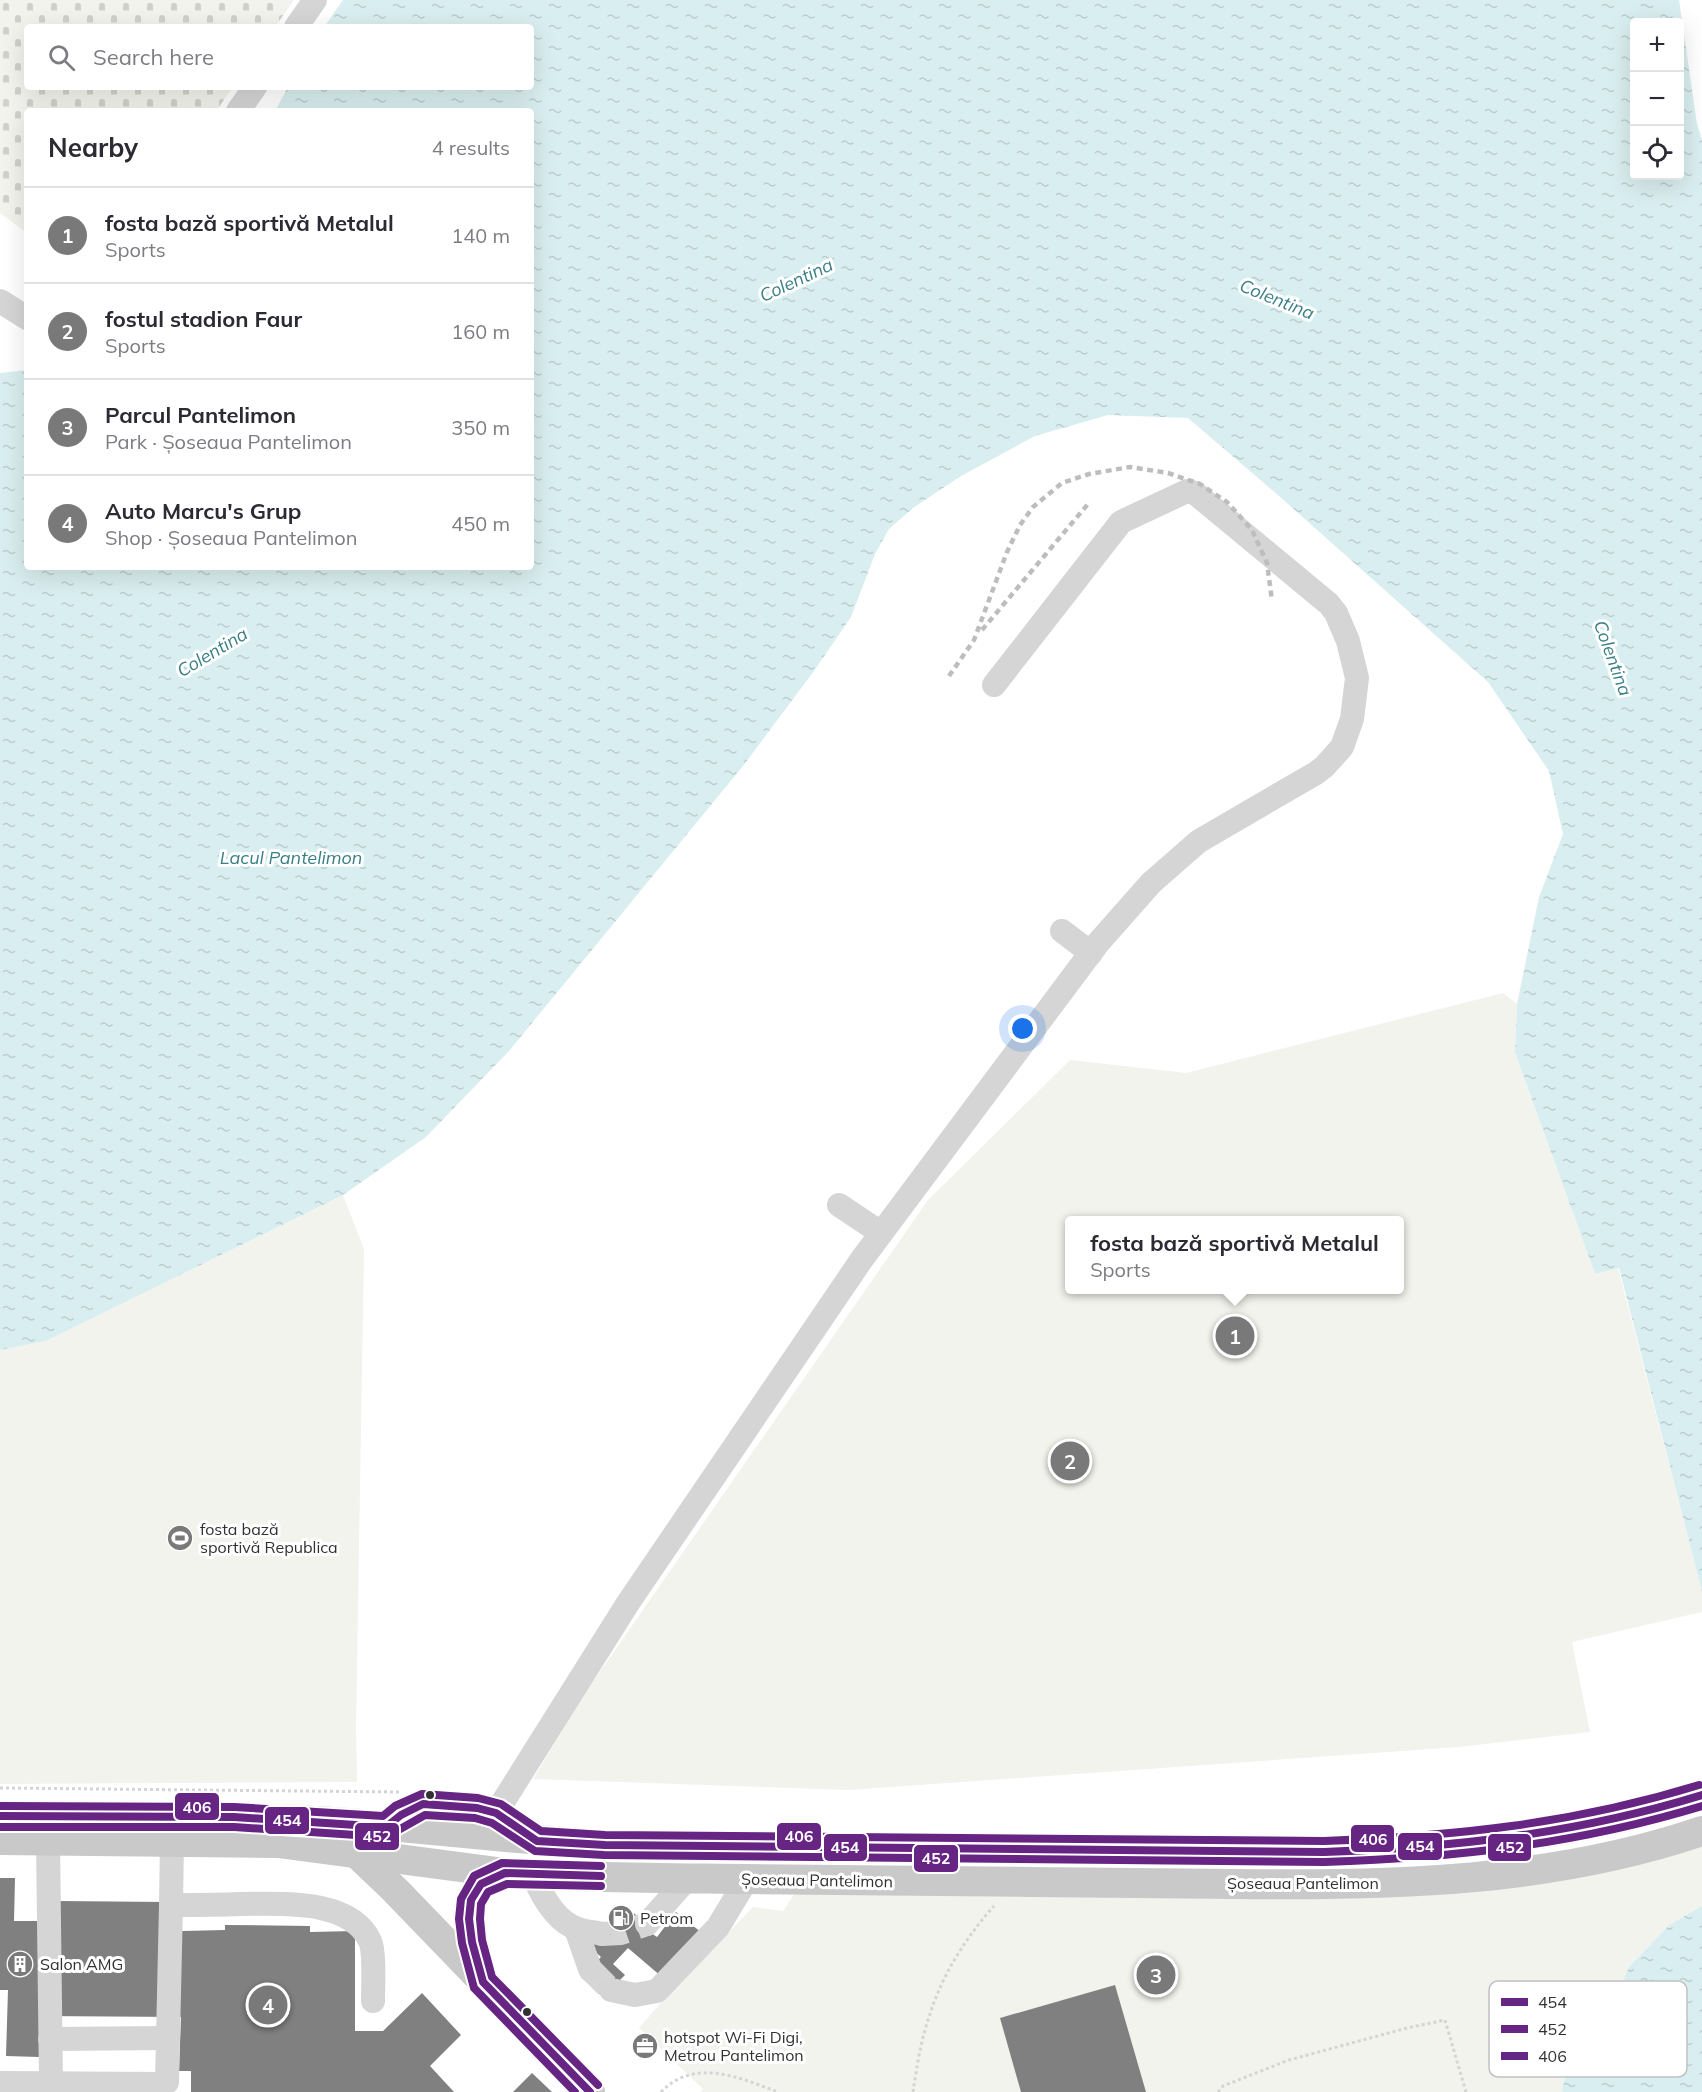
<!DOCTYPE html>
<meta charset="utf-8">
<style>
body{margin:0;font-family:Mulish,sans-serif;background:#f7f7f7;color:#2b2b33}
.controls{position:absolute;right:18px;top:18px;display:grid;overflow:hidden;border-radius:6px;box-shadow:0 6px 24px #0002}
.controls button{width:54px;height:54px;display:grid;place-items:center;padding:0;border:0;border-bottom:2px solid #e1e1e2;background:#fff;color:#2b2b33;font:30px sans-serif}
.you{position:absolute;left:1023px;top:1029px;width:21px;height:21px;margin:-15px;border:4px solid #fff;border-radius:50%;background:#1a73e8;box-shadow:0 0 0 9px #1a73e833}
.badge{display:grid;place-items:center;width:39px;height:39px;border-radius:50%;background:#797979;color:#fff;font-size:20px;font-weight:700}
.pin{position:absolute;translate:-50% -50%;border:3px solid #fff;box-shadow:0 2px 6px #0006}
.popup{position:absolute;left:1065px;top:1216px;width:339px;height:78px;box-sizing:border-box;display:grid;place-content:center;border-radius:6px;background:#fff;filter:drop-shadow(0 2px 4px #0005);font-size:20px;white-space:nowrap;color:#7c7c81}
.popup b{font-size:22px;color:#2b2b33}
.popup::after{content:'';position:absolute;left:50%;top:100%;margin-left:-12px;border:12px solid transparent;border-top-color:#fff}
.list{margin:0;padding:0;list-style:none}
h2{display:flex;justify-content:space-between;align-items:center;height:78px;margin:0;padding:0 24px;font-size:26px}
h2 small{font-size:20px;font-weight:400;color:#7c7c81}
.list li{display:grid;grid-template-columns:39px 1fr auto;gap:18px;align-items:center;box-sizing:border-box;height:96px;padding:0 24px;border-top:2px solid #e1e1e2}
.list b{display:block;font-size:22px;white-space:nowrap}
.list p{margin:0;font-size:20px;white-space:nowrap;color:#7c7c81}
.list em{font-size:20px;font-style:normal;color:#7c7c81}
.icon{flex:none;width:33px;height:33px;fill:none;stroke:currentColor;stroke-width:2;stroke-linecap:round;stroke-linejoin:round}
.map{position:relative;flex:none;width:1702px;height:2092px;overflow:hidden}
.search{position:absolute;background:#fff;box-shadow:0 6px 24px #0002;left:24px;top:24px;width:510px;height:66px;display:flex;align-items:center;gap:15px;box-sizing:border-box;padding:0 21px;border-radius:6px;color:#7c7c81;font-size:22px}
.panel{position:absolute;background:#fff;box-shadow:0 6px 24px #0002;left:24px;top:108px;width:510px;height:462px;border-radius:6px}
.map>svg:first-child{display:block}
.cemetery{fill:url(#cemetery-stones)}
.park{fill:#f2f3ec;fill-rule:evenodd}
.water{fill:url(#water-ripples);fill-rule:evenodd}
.building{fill:#808080}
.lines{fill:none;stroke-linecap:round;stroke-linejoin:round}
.minor-tunnel{stroke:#d6d6d6;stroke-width:24;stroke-dasharray:24 12;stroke-linecap:butt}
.path{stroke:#d4d4d4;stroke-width:3;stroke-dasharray:3 3;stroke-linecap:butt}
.minor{stroke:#d5d5d5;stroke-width:24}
.major{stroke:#c9c9c9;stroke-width:30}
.rail{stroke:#bdbdbd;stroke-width:4.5;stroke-dasharray:6 4.5;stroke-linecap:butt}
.bus-1-casing{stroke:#fff;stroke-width:12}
.bus-2-casing{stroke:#fff;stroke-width:12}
.bus-3-casing{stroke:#fff;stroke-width:12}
.bus-1{stroke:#662483;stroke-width:8}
.bus-2{stroke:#662483;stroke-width:8}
.bus-3{stroke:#662483;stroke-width:8}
.bus-dot{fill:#313131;stroke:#fff;stroke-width:2}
.labels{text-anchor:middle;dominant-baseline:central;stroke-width:6;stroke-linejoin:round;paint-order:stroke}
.poi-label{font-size:16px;fill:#313131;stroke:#fff;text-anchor:start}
.street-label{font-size:16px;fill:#313131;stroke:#fff}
.water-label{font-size:18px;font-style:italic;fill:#3a7f86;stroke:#fff}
.key{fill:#fff;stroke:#c1c1c1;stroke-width:1.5}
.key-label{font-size:16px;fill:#313131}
.line-badge{stroke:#fff;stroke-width:2}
.badge-label{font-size:16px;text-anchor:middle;font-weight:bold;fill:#fff}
</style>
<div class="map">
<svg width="1702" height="2092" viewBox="0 0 1702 2092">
<defs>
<pattern id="cemetery-stones" width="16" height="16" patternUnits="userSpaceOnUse" patternTransform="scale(1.5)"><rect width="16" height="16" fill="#f2f3ec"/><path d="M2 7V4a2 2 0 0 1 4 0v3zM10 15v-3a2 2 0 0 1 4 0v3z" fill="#d0d1cb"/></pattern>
<pattern id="water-ripples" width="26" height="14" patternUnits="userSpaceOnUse" patternTransform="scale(1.5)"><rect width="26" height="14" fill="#d9eef0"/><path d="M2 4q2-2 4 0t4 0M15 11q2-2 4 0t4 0" fill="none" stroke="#bbcdce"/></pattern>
</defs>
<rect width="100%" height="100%" fill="#fff"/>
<polygon class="cemetery" points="0,0 294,0 275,27 27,27 27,87 233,87 216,111 27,111 27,233 0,213"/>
<g class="park">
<path d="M1503,993L1517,1004L1515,1054L1595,1274L1618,1268L1702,1592V1612L1572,1642L1590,1732L1459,1747L849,1790L533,1779L581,1699L928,1200L1070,1060L1186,1073ZM1070,1220H1400V1290H1070Z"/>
<polygon points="343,1195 364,1249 356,1725 357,1782 0,1784 0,1350 46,1341"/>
<polygon points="1702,1845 1702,1906 1669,1925 1629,1967 1622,1983 1566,2071 1562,2092 700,2092 703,2089 639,2028 665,1998 753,1907 783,1911 797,1890 1199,1897"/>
</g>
<g class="water">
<path d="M343,0H1679L1697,124L1702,140V1592L1619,1268L1595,1274L1515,1053L1517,1004L1539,897L1563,834L1549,771L1488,682L1279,496L1188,418L1108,415L1035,436L961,476L913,508L889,529L875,554L851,617L814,671L743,766L509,1051L426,1137L343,1195L46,1341L0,1350V373L27,370V567H531V111H275L288,87H531V27H324ZM1634,22H1680V176H1634Z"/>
<polygon points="1702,1906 1702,2092 1562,2092 1566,2071 1622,1983 1629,1967 1669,1925"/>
</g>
<g class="building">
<polygon points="0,1878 15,1878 14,1921 42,1921 59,1901 166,1902 182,1931 225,1930 225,1925 310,1926 310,1932 355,1931 355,2031 383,2031 422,1993 461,2035 430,2066 454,2092 191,2092 191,2071 179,2071 181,2017 40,2016 39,2057 6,2056 8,1990 0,1990"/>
<polygon points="627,1908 649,1925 645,1929 657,1937 676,1912 702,1933 662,1977 628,1948 613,1964 625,1975 603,1997 581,1977 601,1957 590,1947"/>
<polygon points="1115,1985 1146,2092 1021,2092 1000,2018"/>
<polygon points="532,2073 552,2092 513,2092"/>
</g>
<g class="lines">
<g class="minor-tunnel">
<polyline points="602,1934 621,1933 647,1924"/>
<polyline points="590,1969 611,1990"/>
</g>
<g class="path">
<polyline points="0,1788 400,1792"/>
<path d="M661,2092C695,2057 740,2078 778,2092"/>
<path d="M913,2092C917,2066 921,2039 930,2014C942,1975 967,1936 994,1906"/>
<polyline points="1218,2092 1223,2086 1289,2060 1407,2028 1445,2020 1466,2092"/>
</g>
<g class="minor">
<polyline points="296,27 315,0"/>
<polyline points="238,111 255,87"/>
<polyline points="0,301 27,318"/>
<polyline points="1062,931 1091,953"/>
<polyline points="839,1205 881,1233"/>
<polyline points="496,1813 628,1603 862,1259 1098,943 1151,883 1199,841 1316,773 1324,767 1342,747 1352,719 1357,678 1348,641 1336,613 1329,604 1195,493 1187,491 1121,522 994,685"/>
<polyline points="386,1827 401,1815 423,1804 477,1808 496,1813 508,1821"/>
<polyline points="48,1840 51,2084"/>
<path d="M172,1841L171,1905C194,1905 217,1905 240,1904C279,1904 350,1898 370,1941C375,1952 373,1987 373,2001"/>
<path d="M533,1875C541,1894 556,1922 578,1929C586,1932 594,1932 602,1934"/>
<polyline points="647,1924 687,1879"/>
<polyline points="576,1929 590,1969"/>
<polyline points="611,1990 635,1995 657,1991 718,1927 747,1879"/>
<polyline points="50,2039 167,2038"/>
<polyline points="0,2083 161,2084 167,2082 171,1905"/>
</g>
<g class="major">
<path d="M0,1816C105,1816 210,1815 315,1821C412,1826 508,1839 605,1845L1324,1852C1452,1848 1580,1836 1702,1795"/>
<path d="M0,1840L278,1843L505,1873C586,1878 666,1878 747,1879C842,1880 936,1881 1031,1882C1099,1883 1168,1883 1236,1884C1392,1886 1553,1882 1702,1831"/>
<polyline points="352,1849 395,1890 590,2092"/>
<path d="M482,1979C475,1952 457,1910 480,1886C486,1879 496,1876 505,1873"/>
</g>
<g class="rail">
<polyline points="982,630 1088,504"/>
<polyline points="949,676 974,640 1007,552 1020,525 1033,507 1062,483 1089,474 1130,467 1168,473 1200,484 1227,502 1252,530 1267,563 1272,601"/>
</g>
<g class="bus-1-casing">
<g id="bus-1">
<path d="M0,1816L234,1817L386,1827L401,1815L423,1804L477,1808L496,1813L537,1841L605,1845L1324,1852C1456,1847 1575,1834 1702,1795"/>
<polyline points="590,2092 483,1982 472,1942 469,1919 471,1900 481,1884 505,1873 601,1876"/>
</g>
</g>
<g class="bus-2-casing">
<g id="bus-2">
<path d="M0,1827H234L386,1837L425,1815L475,1818L492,1823L535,1851L604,1855L1324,1862C1454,1858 1577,1844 1702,1806"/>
<polyline points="598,2085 492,1977 482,1940 480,1919 481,1904 488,1892 507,1884 601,1886"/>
</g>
</g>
<g class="bus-3-casing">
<g id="bus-3">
<path d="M0,1806L234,1807L383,1816L395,1806L422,1794L478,1798L501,1804L541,1831L605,1835L1324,1841C1456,1836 1572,1824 1699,1785"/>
<polyline points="575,2092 474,1988 462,1943 459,1919 461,1899 474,1876 502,1863 601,1866"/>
</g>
</g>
<use href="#bus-1" class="bus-1"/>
<use href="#bus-2" class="bus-2"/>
<use href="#bus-3" class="bus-3"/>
</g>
<defs>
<g id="stadium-disc" transform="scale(1.35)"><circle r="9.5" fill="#797979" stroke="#fff"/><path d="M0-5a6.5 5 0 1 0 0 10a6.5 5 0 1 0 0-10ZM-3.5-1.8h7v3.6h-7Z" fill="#fff"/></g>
<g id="fuel-disc" transform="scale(1.35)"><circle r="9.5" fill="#797979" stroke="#fff"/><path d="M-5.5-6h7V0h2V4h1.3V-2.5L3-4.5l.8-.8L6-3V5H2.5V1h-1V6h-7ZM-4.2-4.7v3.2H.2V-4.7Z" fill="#fff"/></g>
<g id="building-disc" transform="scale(1.35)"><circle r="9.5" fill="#797979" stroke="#fff"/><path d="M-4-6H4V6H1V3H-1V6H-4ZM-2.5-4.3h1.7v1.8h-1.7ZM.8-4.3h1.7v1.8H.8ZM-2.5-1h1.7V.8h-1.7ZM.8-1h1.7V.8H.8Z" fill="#fff"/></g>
<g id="office-disc" transform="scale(1.35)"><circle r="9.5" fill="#797979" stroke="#fff"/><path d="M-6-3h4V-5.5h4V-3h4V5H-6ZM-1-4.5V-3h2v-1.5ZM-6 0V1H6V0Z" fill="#fff"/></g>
</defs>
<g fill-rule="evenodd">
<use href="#stadium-disc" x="180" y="1538"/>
<use href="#fuel-disc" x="621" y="1918"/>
<use href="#building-disc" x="20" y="1964"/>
<use href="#office-disc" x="645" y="2046"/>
</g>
<g class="bus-dot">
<circle cx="430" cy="1795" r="5"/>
<circle cx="527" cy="2012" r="5"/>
</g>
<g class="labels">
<g class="poi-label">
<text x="200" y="1529">fosta bază<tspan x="200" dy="18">sportivă Republica</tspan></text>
<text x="640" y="1918">Petrom</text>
<text x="40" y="1964">Salon AMG</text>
<text x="664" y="2037">hotspot Wi-Fi Digi,<tspan x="664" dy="18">Metrou Pantelimon</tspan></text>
</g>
<g class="street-label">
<text transform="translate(817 1880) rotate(1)">Șoseaua Pantelimon</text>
<text x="1303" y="1883">Șoseaua Pantelimon</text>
</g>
<g class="water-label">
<text transform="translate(796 280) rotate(-25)">Colentina</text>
<text transform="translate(1277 299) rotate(22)">Colentina</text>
<text transform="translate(212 652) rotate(-31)">Colentina</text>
<text transform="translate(1613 658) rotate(70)">Colentina</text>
<text x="291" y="857">Lacul Pantelimon</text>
</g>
</g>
<rect x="1489" y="1981" width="198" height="96" rx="9" class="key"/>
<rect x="1501" y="1998" width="27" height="8" fill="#662483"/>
<rect x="1501" y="2025" width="27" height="8" fill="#662483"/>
<rect x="1501" y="2052" width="27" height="8" fill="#662483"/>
<g class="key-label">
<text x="1538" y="2008">454</text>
<text x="1538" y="2035">452</text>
<text x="1538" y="2062">406</text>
</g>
<g class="line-badge">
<rect x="174" y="1792" width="46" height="29" rx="6" fill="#662483"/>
<rect x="264" y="1806" width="46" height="29" rx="6" fill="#662483"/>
<rect x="354" y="1822" width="46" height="29" rx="6" fill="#662483"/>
<rect x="776" y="1822" width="46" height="29" rx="6" fill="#662483"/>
<rect x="1350" y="1824" width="45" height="29" rx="6" fill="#662483"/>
<rect x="1397" y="1832" width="46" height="29" rx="6" fill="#662483"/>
<rect x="823" y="1833" width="45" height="29" rx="6" fill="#662483"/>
<rect x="1487" y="1833" width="45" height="29" rx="6" fill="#662483"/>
<rect x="913" y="1844" width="46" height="29" rx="6" fill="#662483"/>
</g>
<g class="badge-label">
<text x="197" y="1813">406</text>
<text x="287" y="1826">454</text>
<text x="377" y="1842">452</text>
<text x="799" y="1842">406</text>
<text x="1373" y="1845">406</text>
<text x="1420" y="1852">454</text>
<text x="845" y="1853">454</text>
<text x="1510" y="1853">452</text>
<text x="936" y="1864">452</text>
</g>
</svg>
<div class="controls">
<button>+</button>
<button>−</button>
<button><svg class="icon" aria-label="locate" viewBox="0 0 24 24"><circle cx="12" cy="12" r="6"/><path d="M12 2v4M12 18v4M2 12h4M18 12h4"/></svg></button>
</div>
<div class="you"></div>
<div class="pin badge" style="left:1235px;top:1336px">1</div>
<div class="popup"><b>fosta bază sportivă Metalul</b>Sports</div>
<div class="pin badge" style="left:1070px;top:1461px">2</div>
<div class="pin badge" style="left:1156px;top:1975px">3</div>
<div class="pin badge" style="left:268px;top:2005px">4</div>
<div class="search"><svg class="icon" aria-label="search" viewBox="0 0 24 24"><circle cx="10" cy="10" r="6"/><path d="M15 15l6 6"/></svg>Search here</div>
<section class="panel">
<h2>Nearby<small>4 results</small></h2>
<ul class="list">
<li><span class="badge">1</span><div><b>fosta bază sportivă Metalul</b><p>Sports</p></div><em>140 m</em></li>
<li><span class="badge">2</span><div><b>fostul stadion Faur</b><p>Sports</p></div><em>160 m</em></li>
<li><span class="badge">3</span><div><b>Parcul Pantelimon</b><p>Park · Șoseaua Pantelimon</p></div><em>350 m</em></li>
<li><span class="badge">4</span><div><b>Auto Marcu's Grup</b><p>Shop · Șoseaua Pantelimon</p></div><em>450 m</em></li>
</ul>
</section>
</div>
